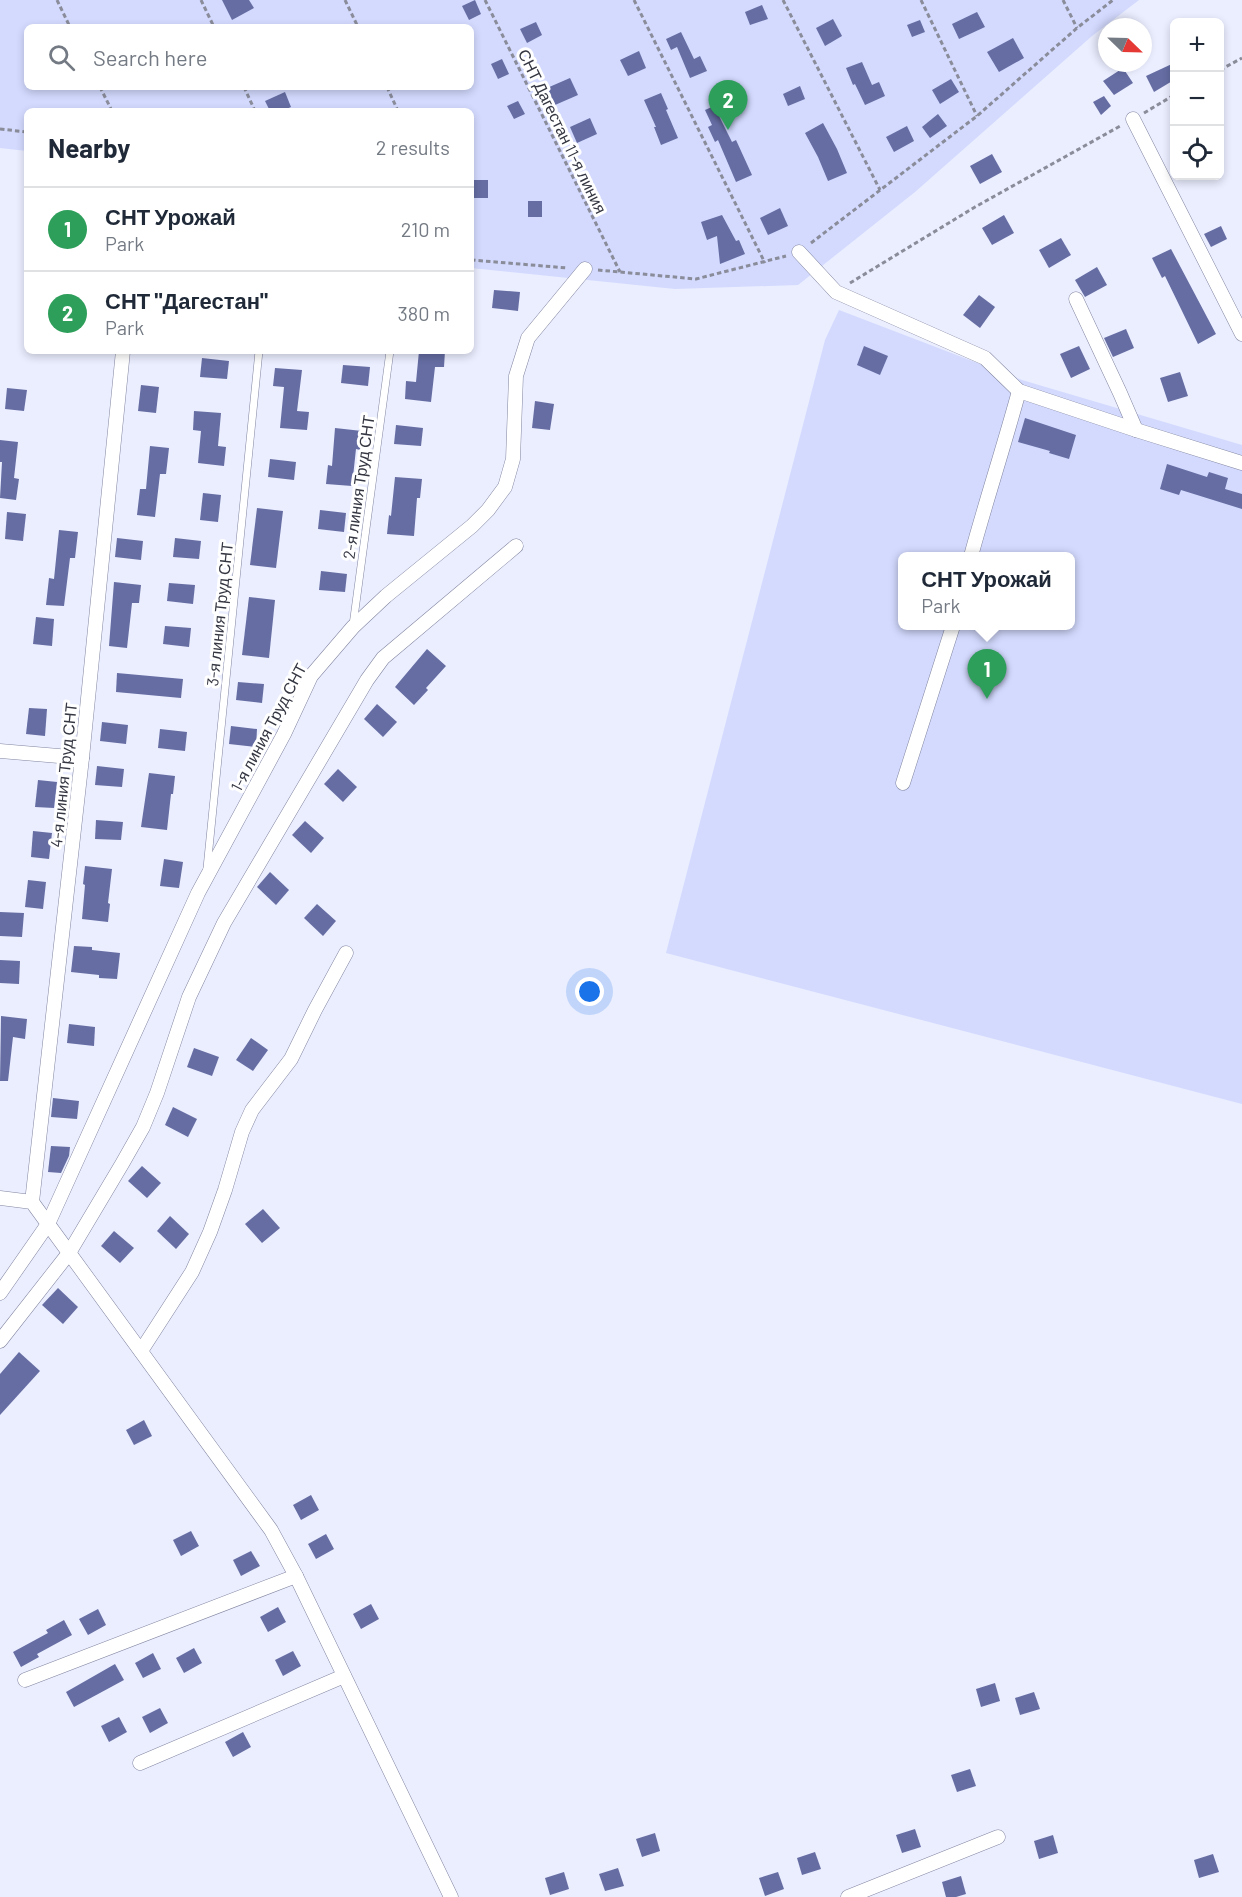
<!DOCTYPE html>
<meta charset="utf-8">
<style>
body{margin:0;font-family:Barlow,sans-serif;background:#f2f2f3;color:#1f2937}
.controls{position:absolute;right:18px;top:18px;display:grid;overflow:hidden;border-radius:9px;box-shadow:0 3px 9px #0003}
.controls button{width:54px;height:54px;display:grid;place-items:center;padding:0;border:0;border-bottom:2px solid #e0e1e3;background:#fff;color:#1f2937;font:30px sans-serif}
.compass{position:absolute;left:1098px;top:18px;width:54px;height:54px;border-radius:50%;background:#fff;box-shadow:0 3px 9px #0003;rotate:113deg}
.you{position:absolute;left:590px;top:992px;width:21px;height:21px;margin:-15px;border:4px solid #fff;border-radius:50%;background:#1a73e8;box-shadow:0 0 0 9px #1a73e833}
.badge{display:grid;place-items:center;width:39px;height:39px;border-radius:50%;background:#706532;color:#fff;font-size:20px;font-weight:700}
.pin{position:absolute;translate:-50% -50px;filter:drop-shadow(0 2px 3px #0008)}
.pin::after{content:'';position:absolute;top:32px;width:21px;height:18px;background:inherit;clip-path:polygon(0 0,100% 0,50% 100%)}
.popup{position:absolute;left:898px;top:552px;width:177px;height:78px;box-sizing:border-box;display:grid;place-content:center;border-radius:9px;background:#fff;filter:drop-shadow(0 2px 4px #0005);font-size:20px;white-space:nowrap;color:#747a83}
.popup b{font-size:22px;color:#1f2937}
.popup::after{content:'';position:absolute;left:50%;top:100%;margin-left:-12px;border:12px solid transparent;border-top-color:#fff}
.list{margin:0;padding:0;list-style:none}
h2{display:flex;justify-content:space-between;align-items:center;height:78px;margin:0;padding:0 24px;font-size:26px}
h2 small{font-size:20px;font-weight:400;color:#747a83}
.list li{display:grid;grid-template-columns:39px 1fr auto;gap:18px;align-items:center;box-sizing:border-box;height:84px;padding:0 24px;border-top:2px solid #e0e1e3}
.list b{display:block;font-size:22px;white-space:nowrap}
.list p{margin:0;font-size:20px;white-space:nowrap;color:#747a83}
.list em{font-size:20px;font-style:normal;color:#747a83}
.icon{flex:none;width:33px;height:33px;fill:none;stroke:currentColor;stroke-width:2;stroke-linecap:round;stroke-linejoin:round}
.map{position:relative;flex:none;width:1242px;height:1897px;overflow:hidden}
.search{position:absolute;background:#fff;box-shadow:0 3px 9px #0003;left:24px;top:24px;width:450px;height:66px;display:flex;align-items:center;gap:15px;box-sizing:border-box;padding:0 21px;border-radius:9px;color:#747a83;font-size:22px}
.panel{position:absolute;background:#fff;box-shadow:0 3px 9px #0003;left:24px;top:108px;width:450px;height:246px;border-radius:9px}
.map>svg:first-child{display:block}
.green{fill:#d3dafe;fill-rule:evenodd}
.building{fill:#656da3}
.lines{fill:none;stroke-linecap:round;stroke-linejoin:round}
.service-casing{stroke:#8286a0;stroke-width:8}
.minor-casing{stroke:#8286a0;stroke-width:15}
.path{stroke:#8a8c9a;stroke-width:3;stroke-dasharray:4.5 3;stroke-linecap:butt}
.service{stroke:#fff;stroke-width:7}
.minor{stroke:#fff;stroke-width:14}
.labels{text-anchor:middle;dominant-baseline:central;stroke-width:6;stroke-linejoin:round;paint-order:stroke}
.street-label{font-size:16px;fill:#343641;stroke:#fff}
</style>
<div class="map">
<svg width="1242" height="1897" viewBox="0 0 1242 1897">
<rect width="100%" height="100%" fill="#ebeeff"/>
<g class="green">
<path d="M0,0H1139L1092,36L915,192L798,285L675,289L471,268V111H27V151L0,148ZM27,27H471V87H27Z"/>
<path d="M839,310L1022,380L1242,445V1104L666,953L825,340ZM903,556H1071V626H903Z"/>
</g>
<g class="building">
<polygon points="222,0 249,0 254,8 232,20"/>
<polygon points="475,0 481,14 469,20 462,6"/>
<polygon points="762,5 768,19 750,25 745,12"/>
<polygon points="977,12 985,27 959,39 952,24"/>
<polygon points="833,19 842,36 825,46 816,28"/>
<polygon points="920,20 925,32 912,37 907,25"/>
<polygon points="536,22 542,35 527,43 520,29"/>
<polygon points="681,32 694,59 700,56 707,71 690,78 677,47 671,50 666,39"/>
<polygon points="1013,38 1024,58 999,72 987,52"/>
<polygon points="639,51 646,68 628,76 620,60"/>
<polygon points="502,59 509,74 498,79 491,64"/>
<polygon points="862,62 872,85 879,82 885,96 865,105 855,84 853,85 846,68"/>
<polygon points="1174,63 1174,80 1154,92 1146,76"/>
<polygon points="1123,68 1133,83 1114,95 1103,81"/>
<polygon points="570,78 578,95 555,105 547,88"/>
<polygon points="951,79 959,92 940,104 932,90"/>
<polygon points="800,86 805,99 788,106 783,94"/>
<polygon points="285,92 291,107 282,111 270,111 265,101"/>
<polygon points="661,93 668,109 666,110 678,138 661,145 654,127 656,127 644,100"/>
<polygon points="1104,96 1111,106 1101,115 1093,102"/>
<polygon points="518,101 525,114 514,119 507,106"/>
<polygon points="714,106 732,142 736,140 752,175 736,182 718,140 715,142 708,127 712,125 705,110"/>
<polygon points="938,114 947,126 930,138 922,127"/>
<polygon points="590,118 597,134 577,143 570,127"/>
<polygon points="823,123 837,149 847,173 828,181 818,157 805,133"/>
<polygon points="907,126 914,141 894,152 886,137"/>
<polygon points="992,154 1002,172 980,184 970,166"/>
<rect x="471" y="180" width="17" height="18"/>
<rect x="528" y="201" width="14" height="16"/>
<polygon points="780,208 788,226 768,235 760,218"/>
<polygon points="722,215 736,241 739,240 745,254 720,264 717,236 707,240 701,222"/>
<polygon points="1004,215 1014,233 992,245 982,228"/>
<polygon points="1221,226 1227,239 1211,247 1204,234"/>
<polygon points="1061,238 1071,255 1049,268 1039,250"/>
<polygon points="1171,249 1216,334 1198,344 1165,276 1162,278 1152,258"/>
<polygon points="1097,267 1107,285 1085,297 1075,280"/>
<polygon points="494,290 520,292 518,311 492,308"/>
<polygon points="979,295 995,307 980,328 963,315"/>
<polygon points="1126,329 1134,348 1113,357 1104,338"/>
<polygon points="864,346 888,356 880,375 857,365"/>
<polygon points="1079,346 1090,369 1071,378 1060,354"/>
<polygon points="419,351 445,351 444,367 435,367 431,402 405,399 406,381 416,382"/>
<polygon points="202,358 229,361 227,379 200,377"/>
<polygon points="343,365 370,367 368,386 341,383"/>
<polygon points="275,368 302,370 297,411 309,412 307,430 280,428 284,387 273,386"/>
<polygon points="1180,372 1188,396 1168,402 1160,378"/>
<polygon points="141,385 159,387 156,413 138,411"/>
<polygon points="7,388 27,390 24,411 5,409"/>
<polygon points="535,401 554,404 550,430 532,428"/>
<polygon points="194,411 221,413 218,446 226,447 224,466 198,463 201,431 193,430"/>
<polygon points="1025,418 1076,435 1069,459 1049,453 1050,451 1018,442"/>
<polygon points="396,425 423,428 421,446 394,444"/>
<polygon points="335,428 362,431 360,450 356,449 352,486 326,484 328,465 332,466"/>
<polygon points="0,440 18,442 14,478 19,479 16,500 0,498 2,462 0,462"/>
<polygon points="150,446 169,448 166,474 160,474 155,517 137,515 140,489 146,489"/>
<polygon points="270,459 296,462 294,480 268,477"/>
<polygon points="1167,464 1207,477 1209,472 1228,478 1225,489 1242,494 1242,509 1181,490 1179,495 1160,489"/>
<polygon points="395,477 422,479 420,498 417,498 414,536 387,534 389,515 391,516"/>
<polygon points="203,493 221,495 218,522 200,520"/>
<polygon points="257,508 283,511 276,568 250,565"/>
<polygon points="320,510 346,513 344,532 318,529"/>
<polygon points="7,512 26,514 23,541 5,539"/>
<polygon points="59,530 78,532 75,558 70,558 64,606 46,605 49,578 54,579"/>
<polygon points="117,538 143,541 141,560 115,557"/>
<polygon points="175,538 201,541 199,559 173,557"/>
<polygon points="321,571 347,574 345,592 319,590"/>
<polygon points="114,582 141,585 139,603 132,603 127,648 109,646"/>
<polygon points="169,583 195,585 193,604 167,601"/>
<polygon points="249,597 275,600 269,658 242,655"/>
<polygon points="36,617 54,619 52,646 33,644"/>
<polygon points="165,626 191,628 189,647 163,644"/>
<polygon points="427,649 446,666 426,688 428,690 414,705 395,687"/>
<polygon points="117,673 183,679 181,698 116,692"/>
<polygon points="238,682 264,684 262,703 236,700"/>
<polygon points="377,704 397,722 383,737 364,719"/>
<polygon points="29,708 47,709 45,736 26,734"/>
<polygon points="102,722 128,725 126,744 100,741"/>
<polygon points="231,726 257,729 256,747 229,744"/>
<polygon points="160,729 187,732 185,751 158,748"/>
<polygon points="97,766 124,769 122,787 95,785"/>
<polygon points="338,769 357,787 343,802 324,784"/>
<polygon points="149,773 175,776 173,794 171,794 167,830 141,827"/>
<polygon points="38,780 57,782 54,808 35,807"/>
<polygon points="96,820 123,822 121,840 95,839"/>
<polygon points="305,821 324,838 311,853 292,835"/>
<polygon points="33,831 52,833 49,859 31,857"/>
<polygon points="164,859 183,862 179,888 160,886"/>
<polygon points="85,866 112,869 108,903 110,904 108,922 82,919 85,885 83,884"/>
<polygon points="270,872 289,890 276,905 257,887"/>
<polygon points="28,880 46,882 43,909 25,907"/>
<polygon points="317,904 336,921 323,936 304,918"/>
<polygon points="0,912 24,913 22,937 0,936"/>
<polygon points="74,946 92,947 92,950 120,953 117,979 99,978 99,975 71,972"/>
<polygon points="0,960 20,961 19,984 0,983"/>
<polygon points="1,1016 27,1019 25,1039 13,1037 8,1081 0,1081"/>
<polygon points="69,1024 95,1027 94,1046 67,1043"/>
<polygon points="251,1038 268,1050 253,1071 236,1060"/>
<polygon points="194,1048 219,1057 212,1076 187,1067"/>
<polygon points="53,1098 79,1101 77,1119 51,1117"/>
<polygon points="173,1107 197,1119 188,1137 165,1125"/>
<polygon points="51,1146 70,1147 69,1156 61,1173 48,1172"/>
<polygon points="142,1166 161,1183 147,1198 128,1181"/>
<polygon points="263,1209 280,1228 262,1243 245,1224"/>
<polygon points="170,1216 189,1234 176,1249 157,1231"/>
<polygon points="114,1231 134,1248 120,1263 101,1246"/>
<polygon points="58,1288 78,1307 63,1324 42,1305"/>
<polygon points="19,1352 40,1371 0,1415 0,1374"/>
<polygon points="144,1420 152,1436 134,1445 126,1430"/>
<polygon points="311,1495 319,1510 301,1520 293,1505"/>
<polygon points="191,1531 199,1546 181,1556 173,1540"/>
<polygon points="326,1534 334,1549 316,1559 308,1544"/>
<polygon points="251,1551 260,1566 241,1576 233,1560"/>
<polygon points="371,1604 379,1619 361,1629 353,1614"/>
<polygon points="278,1607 286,1622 268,1632 260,1617"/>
<polygon points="98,1609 106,1625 88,1635 79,1619"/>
<polygon points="64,1620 72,1635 37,1654 39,1657 21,1667 13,1652 48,1633 46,1630"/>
<polygon points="194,1648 202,1663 184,1673 176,1658"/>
<polygon points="293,1651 301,1666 283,1676 275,1660"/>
<polygon points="153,1653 161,1669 143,1678 135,1663"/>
<polygon points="115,1664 124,1680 74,1707 66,1692"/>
<polygon points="995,1683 1000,1701 981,1707 976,1689"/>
<polygon points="1034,1692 1040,1709 1020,1715 1015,1698"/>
<polygon points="160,1708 168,1723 150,1733 142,1717"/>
<polygon points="119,1717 127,1732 109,1742 101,1726"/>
<polygon points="243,1732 251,1747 233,1757 225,1742"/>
<polygon points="970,1769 976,1786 957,1792 951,1775"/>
<polygon points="915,1829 921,1847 902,1853 896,1835"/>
<polygon points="655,1833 660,1851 642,1857 636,1839"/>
<polygon points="1053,1835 1058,1853 1039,1859 1034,1841"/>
<polygon points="815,1852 821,1869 802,1875 797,1858"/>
<polygon points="1213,1854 1219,1872 1199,1878 1194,1860"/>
<polygon points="618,1868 624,1886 605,1891 599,1874"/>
<polygon points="564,1872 569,1889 550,1895 545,1878"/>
<polygon points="778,1872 784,1889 765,1896 759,1878"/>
<polygon points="961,1876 966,1894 956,1897 946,1897 942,1882"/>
</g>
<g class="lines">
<g class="service-casing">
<g id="service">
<polyline points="353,625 390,351"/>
<polyline points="207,868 259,351"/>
</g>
</g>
<g class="minor-casing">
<g id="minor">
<polyline points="1133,119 1242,334"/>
<polyline points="799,252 836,292 985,358 1019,391 1136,430 1242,463"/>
<polyline points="1076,299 1120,393 1136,430"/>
<path d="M971,556C986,501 1004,446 1019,391"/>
<polyline points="0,751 82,758"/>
<polyline points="903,783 953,626"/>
<polyline points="0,1198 32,1202 271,1530 296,1576 451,1897"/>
<polyline points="32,1202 82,758 123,351"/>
<polyline points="0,1293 48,1224 198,893 284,734 311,676 353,627 386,596 472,526 488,510 505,487 513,459 516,376 528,338 585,269"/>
<polyline points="0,1341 69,1253 122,1164 143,1127 157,1093 189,997 224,923 367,680 383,658 516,546"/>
<polyline points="141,1351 192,1272 210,1232 225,1190 242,1132 252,1110 291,1059 315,1010 346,953"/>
<polyline points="25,1680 296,1576"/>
<polyline points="140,1763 344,1676"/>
<polyline points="848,1897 998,1837"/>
</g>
</g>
<g class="path">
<polyline points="57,0 70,27"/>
<polyline points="201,0 214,27"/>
<polyline points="345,0 358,27"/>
<polyline points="485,0 620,272"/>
<polyline points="634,0 765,263"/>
<polyline points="783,0 880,190"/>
<polyline points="921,0 977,116"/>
<polyline points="1063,0 1077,28"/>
<polyline points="1220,70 1242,58"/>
<polyline points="100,87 112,111"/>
<polyline points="244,87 255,111"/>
<polyline points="387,87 398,111"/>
<polyline points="1144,113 1174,95"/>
<polyline points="0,129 27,132"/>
<polyline points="811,243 977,116 1077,28 1113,0"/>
<polyline points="471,260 568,268"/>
<polyline points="598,270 696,279 786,256"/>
<polyline points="850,283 975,207 1122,125"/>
</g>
<use href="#service" class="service"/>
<use href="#minor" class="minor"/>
</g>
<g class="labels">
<g class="street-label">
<text transform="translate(563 131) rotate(64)">СНТ Дагестан 11-я линия</text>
<text transform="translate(358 487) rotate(-82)">2-я линия Труд СНТ</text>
<text transform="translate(219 614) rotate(-84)">3-я линия Труд СНТ</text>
<text transform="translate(268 727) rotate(-62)">1-я линия Труд СНТ</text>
<text transform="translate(63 775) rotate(-84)">4-я линия Труд СНТ</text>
</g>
</g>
</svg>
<div class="controls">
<button>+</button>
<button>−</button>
<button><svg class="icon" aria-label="locate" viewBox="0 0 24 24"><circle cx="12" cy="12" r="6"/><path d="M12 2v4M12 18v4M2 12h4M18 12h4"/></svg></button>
</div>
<svg class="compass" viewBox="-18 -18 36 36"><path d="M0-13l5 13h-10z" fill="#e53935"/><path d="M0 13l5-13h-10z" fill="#747a83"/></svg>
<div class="you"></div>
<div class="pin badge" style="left:987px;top:699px;background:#2e9e5b">1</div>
<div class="popup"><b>СНТ Урожай</b>Park</div>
<div class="pin badge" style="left:728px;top:130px;background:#2e9e5b">2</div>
<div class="search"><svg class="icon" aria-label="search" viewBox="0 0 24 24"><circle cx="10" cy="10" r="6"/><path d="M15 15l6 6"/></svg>Search here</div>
<section class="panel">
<h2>Nearby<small>2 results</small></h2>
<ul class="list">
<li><span class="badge" style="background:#2e9e5b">1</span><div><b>СНТ Урожай</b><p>Park</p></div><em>210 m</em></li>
<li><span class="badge" style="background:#2e9e5b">2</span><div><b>СНТ &quot;Дагестан&quot;</b><p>Park</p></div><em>380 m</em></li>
</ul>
</section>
</div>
